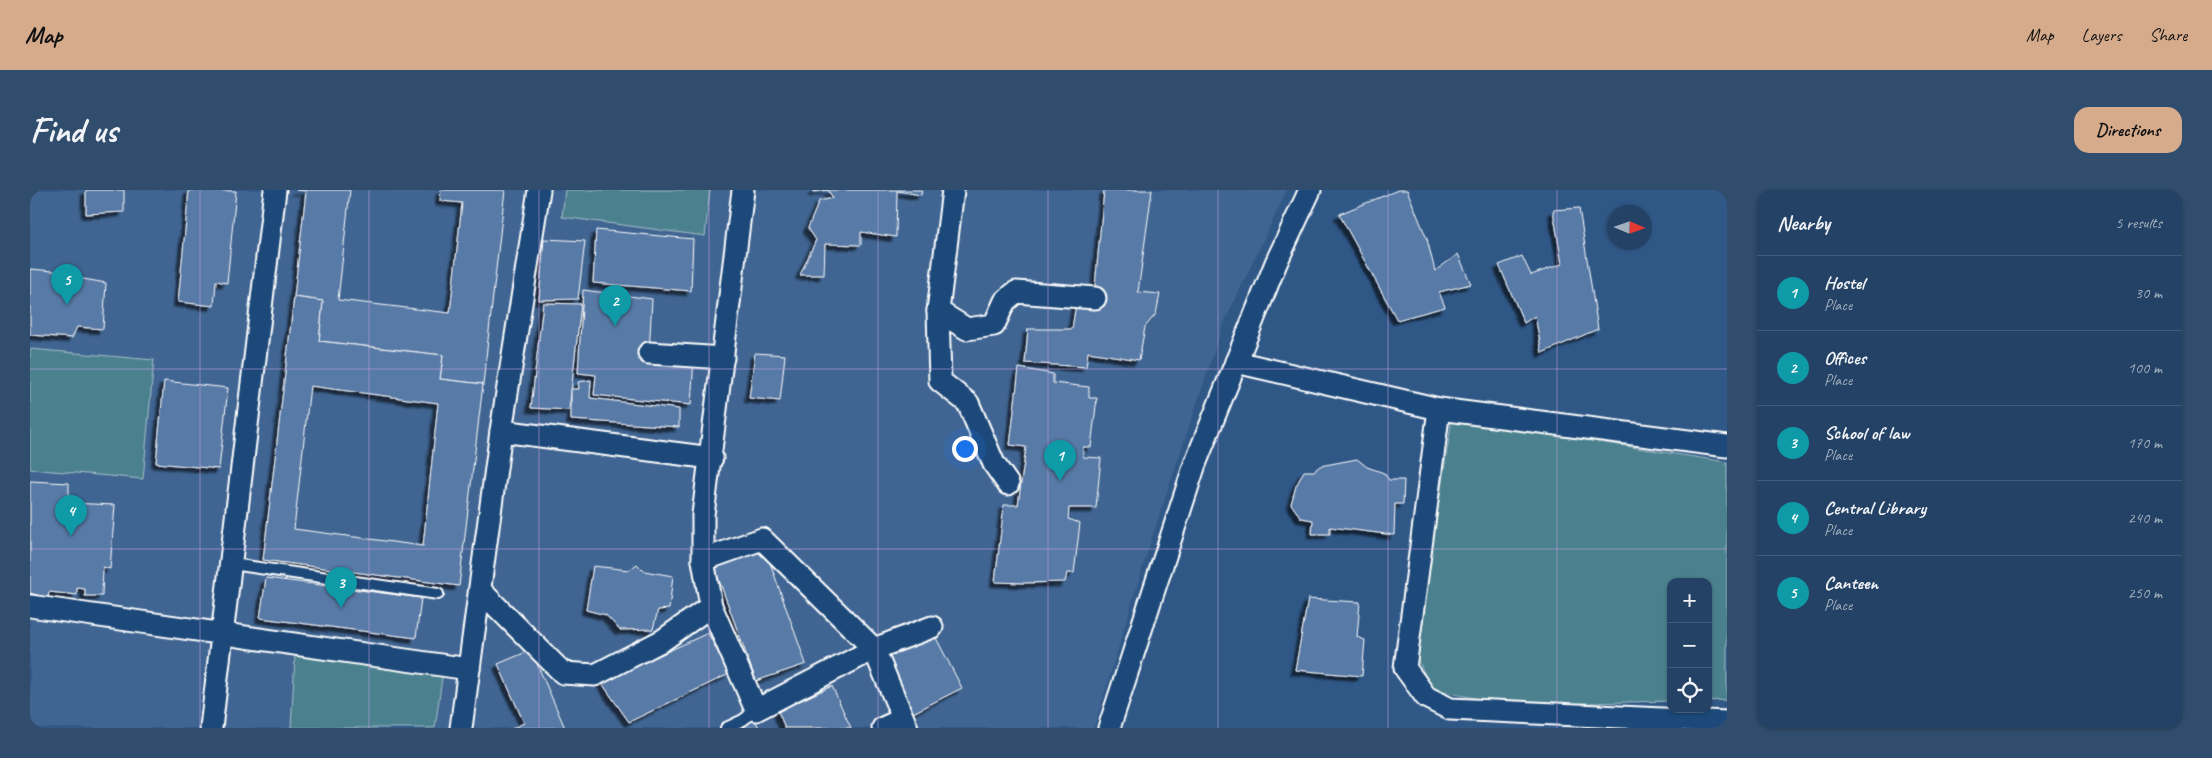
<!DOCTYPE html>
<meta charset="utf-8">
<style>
body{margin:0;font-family:Caveat,sans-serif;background:#304d6e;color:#f1f3f6}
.controls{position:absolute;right:15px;bottom:15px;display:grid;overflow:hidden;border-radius:10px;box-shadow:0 1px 4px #0004}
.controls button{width:45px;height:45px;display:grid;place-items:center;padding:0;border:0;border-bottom:1px solid #415b79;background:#244265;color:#f1f3f6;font:25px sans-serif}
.compass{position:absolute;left:1577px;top:15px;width:45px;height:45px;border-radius:50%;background:#244265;box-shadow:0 1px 4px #0004;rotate:92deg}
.you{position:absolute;left:934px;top:258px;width:18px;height:18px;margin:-12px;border:4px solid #fff;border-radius:50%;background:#1a73e8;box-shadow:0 0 0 8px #1a73e833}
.badge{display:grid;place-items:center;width:32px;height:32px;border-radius:50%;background:#d6ab8b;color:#fff;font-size:16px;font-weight:700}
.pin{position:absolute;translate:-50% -41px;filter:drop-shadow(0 1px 2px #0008)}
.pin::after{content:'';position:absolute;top:26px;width:18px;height:15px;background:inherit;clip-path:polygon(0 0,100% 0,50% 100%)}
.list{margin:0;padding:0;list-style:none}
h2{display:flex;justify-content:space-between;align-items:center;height:65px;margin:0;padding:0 20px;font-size:21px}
h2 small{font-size:16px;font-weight:400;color:#a3b0bf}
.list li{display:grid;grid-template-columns:32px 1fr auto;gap:15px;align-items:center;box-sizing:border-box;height:75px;padding:0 20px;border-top:1px solid #415b79}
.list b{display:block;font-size:19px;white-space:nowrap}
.list p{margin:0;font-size:16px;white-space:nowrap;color:#a3b0bf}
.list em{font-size:16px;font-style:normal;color:#a3b0bf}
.icon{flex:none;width:28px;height:28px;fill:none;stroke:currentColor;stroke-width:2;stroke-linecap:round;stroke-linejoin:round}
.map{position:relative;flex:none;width:1697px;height:538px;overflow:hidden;border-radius:15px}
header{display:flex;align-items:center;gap:30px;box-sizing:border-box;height:70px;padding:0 25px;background:#d6ab8b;color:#111}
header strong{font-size:24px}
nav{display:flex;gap:28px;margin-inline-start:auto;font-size:18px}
.intro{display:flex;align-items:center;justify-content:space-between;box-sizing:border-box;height:120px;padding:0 30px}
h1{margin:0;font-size:35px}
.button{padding:12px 22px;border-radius:15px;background:#d6ab8b;color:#111;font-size:18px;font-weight:700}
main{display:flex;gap:30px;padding:0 30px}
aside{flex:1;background:#244265;border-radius:15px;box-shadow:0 1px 4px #0004}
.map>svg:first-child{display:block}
.built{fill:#406592}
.green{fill:#4c818e;stroke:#a6c0c6}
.building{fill:#597aa6;stroke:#fff;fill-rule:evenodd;filter:url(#shadow)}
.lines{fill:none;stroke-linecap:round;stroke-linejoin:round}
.lane-casing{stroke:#fff;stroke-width:14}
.street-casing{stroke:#fff;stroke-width:25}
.lane{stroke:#1f4a7a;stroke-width:10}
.street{stroke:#1f4a7a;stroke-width:21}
.grid{fill:none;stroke:#c4a0e2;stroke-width:1;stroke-opacity:0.55}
</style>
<header>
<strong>Map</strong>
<nav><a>Map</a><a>Layers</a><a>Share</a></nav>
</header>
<div class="intro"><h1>Find us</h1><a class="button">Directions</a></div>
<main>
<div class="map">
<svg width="1697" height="538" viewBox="0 0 1697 538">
<defs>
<filter id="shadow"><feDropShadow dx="-4.5" dy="4.5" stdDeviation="1" flood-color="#0009"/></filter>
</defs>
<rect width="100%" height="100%" fill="#305887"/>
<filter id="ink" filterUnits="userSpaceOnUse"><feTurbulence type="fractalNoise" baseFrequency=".02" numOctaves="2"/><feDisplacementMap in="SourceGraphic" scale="10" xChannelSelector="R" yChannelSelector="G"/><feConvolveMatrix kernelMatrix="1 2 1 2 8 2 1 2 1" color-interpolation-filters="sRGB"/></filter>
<g filter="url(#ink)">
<polygon class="built" points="0,0 1257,0 1193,135 1121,350 1064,538 0,538"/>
<g class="green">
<polygon points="535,0 680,0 675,46 532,27"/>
<polygon points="0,159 124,170 113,289 0,279"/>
<polygon points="1422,229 1697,272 1697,510 1678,511 1678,392 1641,392 1641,511 1481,515 1403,500 1386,467 1398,380"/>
<polygon points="265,466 413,481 405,538 261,538"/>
</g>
<g class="building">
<polygon points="56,0 94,0 94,22 56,24"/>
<polygon points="159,0 206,1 197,93 186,91 184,116 148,112"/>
<polygon points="266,0 320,0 308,110 420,123 432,13 410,11 411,0 475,0 453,194 410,189 413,165 289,151 293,111 264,107 276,1"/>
<polygon points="783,0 892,0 891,5 867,1 866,47 831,42 831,55 795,54 794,85 770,85 786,50 778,38 789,11 803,8 798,0 783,2"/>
<polygon points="1074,0 1122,0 1108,102 1130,104 1126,124 1115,137 1109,170 1058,162 1056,177 995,173 998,139 1042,139 1046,113 1063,118"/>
<polygon points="1368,0 1377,0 1397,49 1405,81 1428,64 1441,94 1409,102 1415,117 1367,130 1309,24"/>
<polygon points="1549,18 1568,139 1512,163 1505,126 1494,133 1469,75 1492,66 1501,85 1532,74 1523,20"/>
<polygon points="566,40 663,49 661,101 563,93"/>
<polygon points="514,49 555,51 548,109 509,110"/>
<polygon points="0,79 47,83 48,88 76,93 73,139 47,137 42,148 0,145"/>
<polygon points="553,100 622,109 619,163 664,169 661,215 564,205 566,185 548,183"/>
<path d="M264,107L293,111L289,151L413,165L410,189L453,194L429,396L233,370ZM280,196L408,213L393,356L264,339Z"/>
<polygon points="513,113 551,114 539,220 501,218"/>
<polygon points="725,163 755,165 750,211 719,208"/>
<polygon points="989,178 1023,184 1023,193 1059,197 1059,208 1067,208 1061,257 1053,257 1053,267 1071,268 1066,318 1039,318 1038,329 1050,333 1044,383 1037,383 1035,392 995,393 965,392 974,315 988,315 996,257 980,255"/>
<polygon points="561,190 560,208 649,219 649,237 541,230 541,199 549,199 548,192"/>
<polygon points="134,191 198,198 189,279 126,273"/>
<polygon points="1327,269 1337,277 1354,283 1359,290 1374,290 1373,314 1365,314 1364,345 1300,337 1300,344 1282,344 1283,330 1271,328 1261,314 1266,296 1274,281 1284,281 1290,276"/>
<polygon points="0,291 39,293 39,313 85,315 80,379 73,377 72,406 55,406 55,399 47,398 47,405 19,402 18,408 0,403"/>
<polygon points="733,353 776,474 726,491 682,371"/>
<polygon points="607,374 614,381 643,386 639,419 628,420 623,439 590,440 576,425 556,420 563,376 599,380"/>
<polygon points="236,388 391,408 386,448 230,428"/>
<polygon points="1278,409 1330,412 1327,447 1335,450 1332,486 1265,480"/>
<polygon points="678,443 699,484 599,532 571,492"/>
<polygon points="904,444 932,498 883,523 855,469"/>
<polygon points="501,460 535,538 483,538 494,533 468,474"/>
<polygon points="802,496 821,538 755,538 748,521"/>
<polygon points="725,529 729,538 707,538"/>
</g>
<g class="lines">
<g class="lane-casing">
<g id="lane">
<polyline points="202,374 408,404"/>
<polyline points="696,538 713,530 726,520"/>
</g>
</g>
<g class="street-casing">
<g id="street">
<polyline points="923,0 908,121 910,191 938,213 964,274 978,294"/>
<polyline points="908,121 937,139 964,135 975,111 986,102 1065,108"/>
<polyline points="619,163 693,168"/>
<polyline points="1206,172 1409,219 1375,478 1396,507 1420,519 1697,532"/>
<polyline points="1409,219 1697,256"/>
<polyline points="471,241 682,268"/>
<polyline points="673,370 732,349 844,459 902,437"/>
<polyline points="450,400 533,483 565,485 633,450 681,416 673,370 673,325 713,0"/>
<polyline points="0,416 439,479"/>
<polyline points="681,416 726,520 844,459 877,538"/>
<polyline points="181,538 245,0"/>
<polyline points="431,538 471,241 509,0"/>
<polyline points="853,538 873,529"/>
<polyline points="1079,538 1165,274 1246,73 1280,0"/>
</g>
</g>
<use href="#lane" class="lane"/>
<use href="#street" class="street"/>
</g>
</g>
<path class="grid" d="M170,0V538M339,0V538M509,0V538M679,0V538M848,0V538M1018,0V538M1188,0V538M1358,0V538M1527,0V538M0,179H1697M0,359H1697"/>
</svg>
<div class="controls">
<button>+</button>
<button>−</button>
<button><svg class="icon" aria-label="locate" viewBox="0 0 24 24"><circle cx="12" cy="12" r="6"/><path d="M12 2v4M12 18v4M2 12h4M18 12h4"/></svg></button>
</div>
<svg class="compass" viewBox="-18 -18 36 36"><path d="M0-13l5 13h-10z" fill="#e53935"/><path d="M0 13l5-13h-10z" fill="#a3b0bf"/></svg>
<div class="you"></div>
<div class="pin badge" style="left:1030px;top:291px;background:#0f9aa8">1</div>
<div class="pin badge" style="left:585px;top:136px;background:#0f9aa8">2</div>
<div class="pin badge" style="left:311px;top:418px;background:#0f9aa8">3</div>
<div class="pin badge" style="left:41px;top:346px;background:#0f9aa8">4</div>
<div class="pin badge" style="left:37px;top:115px;background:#0f9aa8">5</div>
</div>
<aside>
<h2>Nearby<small>5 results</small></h2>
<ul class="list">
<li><span class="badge" style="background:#0f9aa8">1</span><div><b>Hostel</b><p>Place</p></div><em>30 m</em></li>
<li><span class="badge" style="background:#0f9aa8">2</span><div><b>Offices</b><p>Place</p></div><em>100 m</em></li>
<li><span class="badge" style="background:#0f9aa8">3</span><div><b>School of law</b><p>Place</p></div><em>170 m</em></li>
<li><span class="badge" style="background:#0f9aa8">4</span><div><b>Central Library</b><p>Place</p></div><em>240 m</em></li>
<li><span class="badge" style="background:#0f9aa8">5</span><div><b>Canteen</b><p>Place</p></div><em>250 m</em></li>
</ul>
</aside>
</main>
